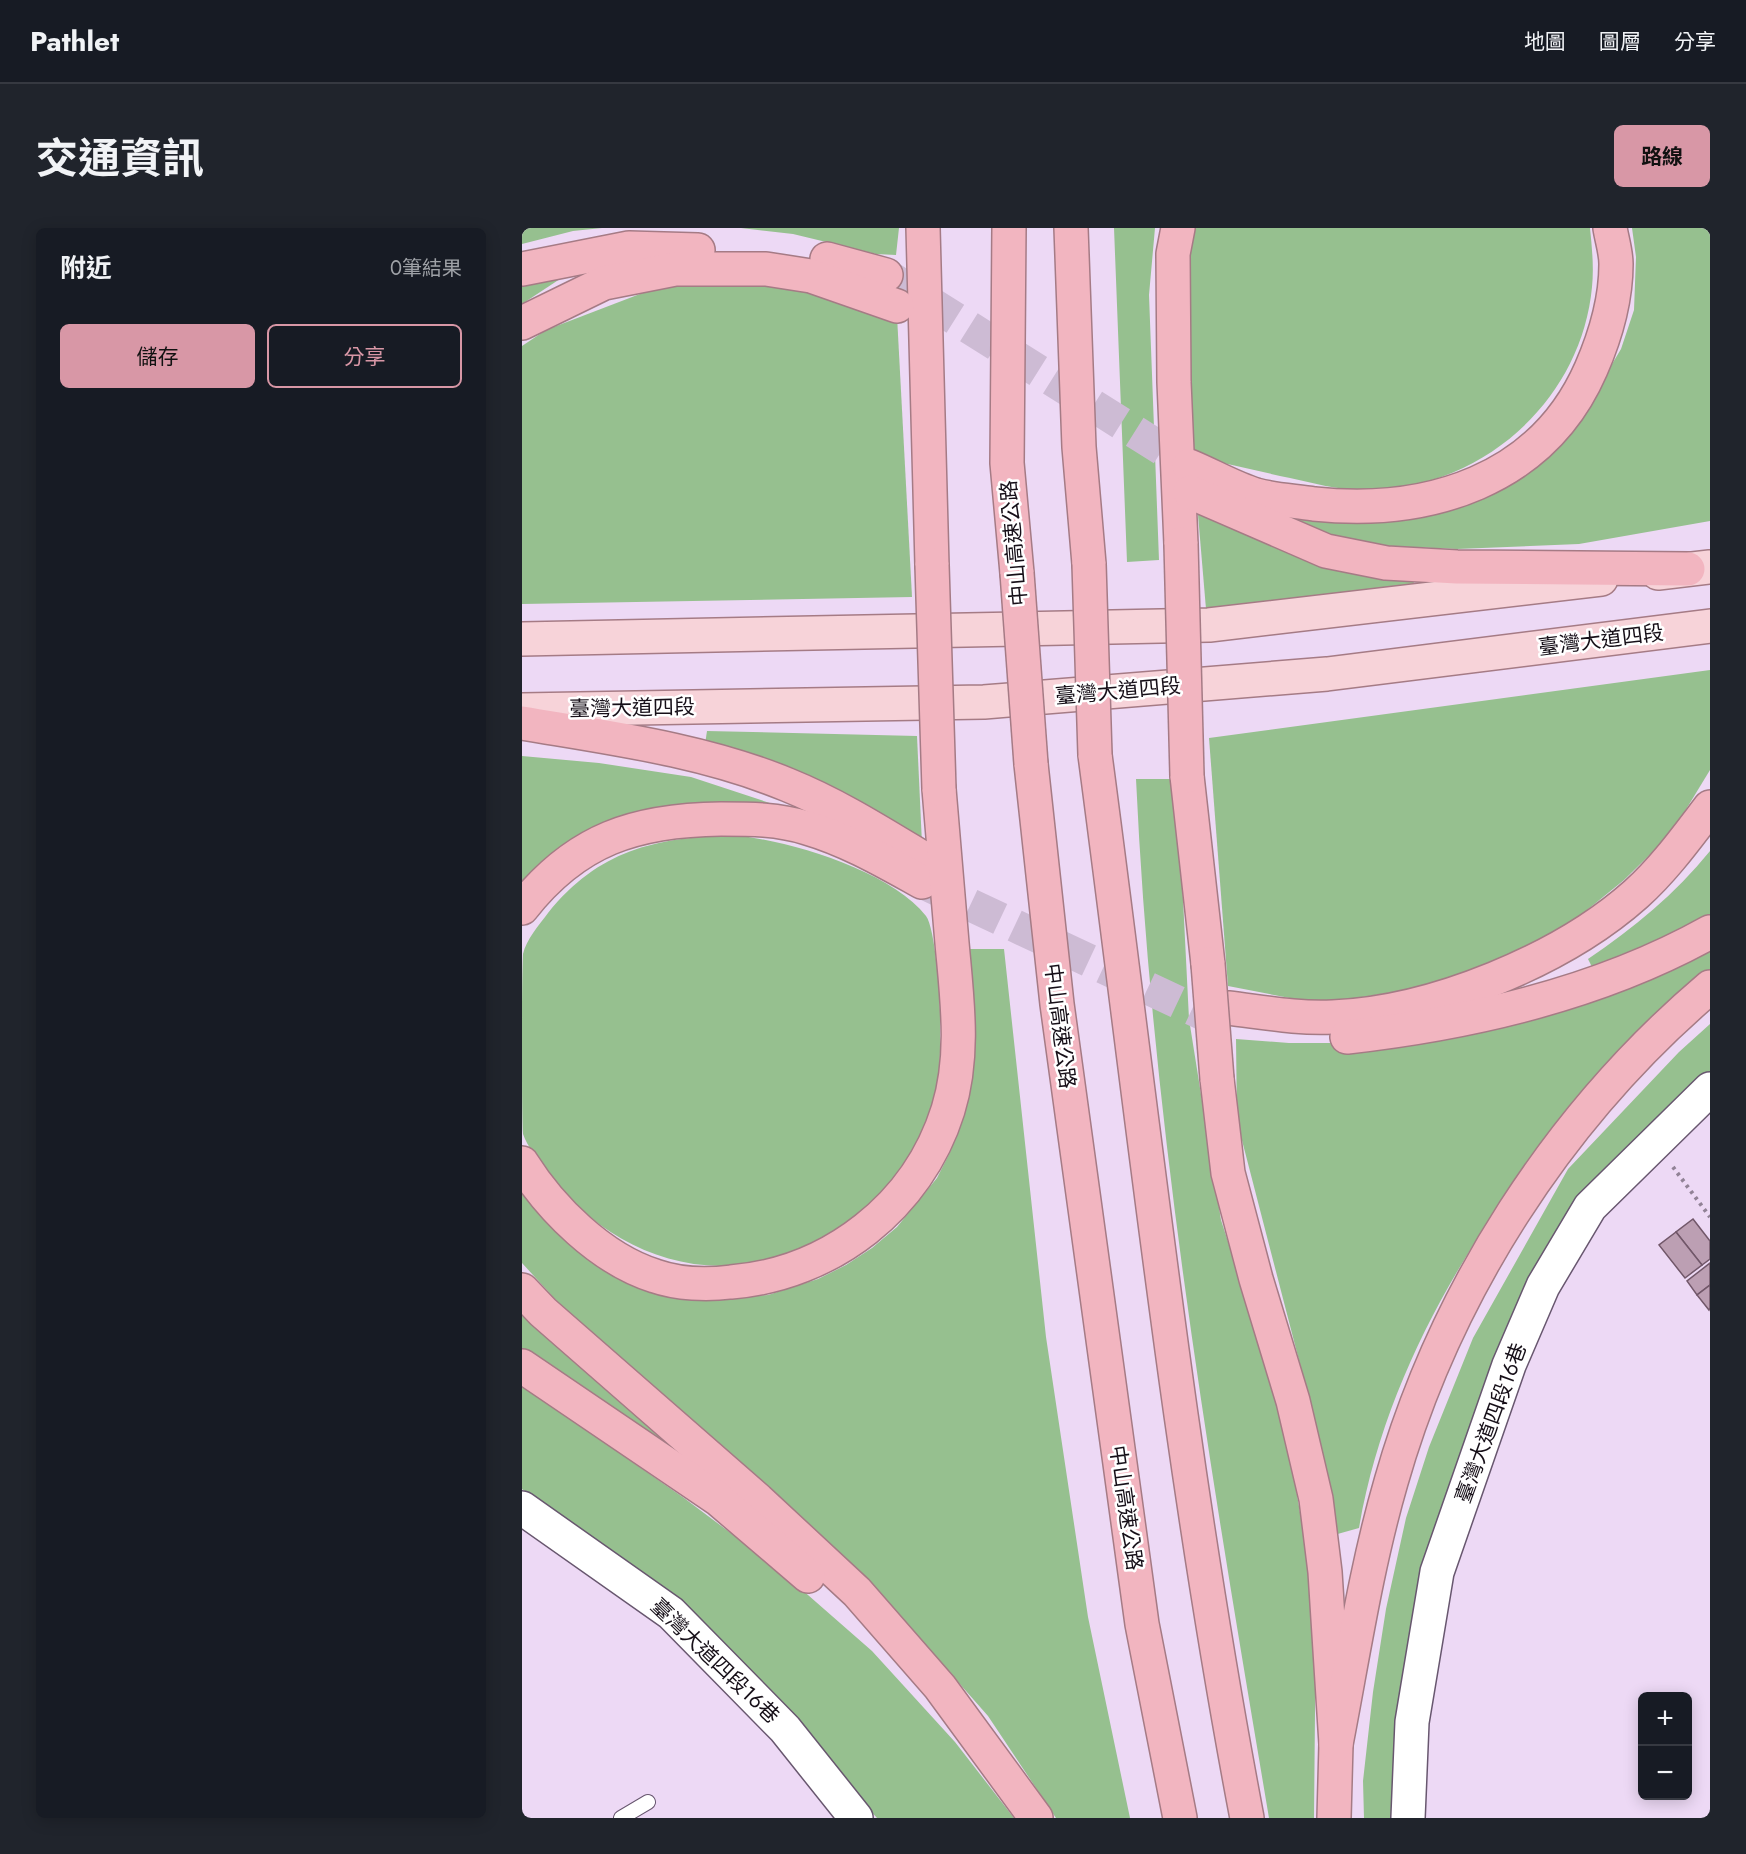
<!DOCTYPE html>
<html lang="zh-TW">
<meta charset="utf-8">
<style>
body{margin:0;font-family:Jost,"Noto Sans TC",sans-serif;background:#20242c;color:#f1f3f6}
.controls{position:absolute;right:18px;bottom:18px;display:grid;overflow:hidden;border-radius:9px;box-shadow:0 3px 15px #0003}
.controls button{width:54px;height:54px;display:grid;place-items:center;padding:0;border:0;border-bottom:2px solid #363941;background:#171b24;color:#f1f3f6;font:30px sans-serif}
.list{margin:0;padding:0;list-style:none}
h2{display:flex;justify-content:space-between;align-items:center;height:78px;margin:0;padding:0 24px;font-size:26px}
h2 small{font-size:20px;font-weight:400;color:#9ea1a6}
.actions{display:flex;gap:12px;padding:18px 24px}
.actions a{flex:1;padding:14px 0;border:2px solid #d897a6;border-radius:9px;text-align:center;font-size:21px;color:#d897a6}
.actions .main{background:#d897a6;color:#111}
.map{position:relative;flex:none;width:1188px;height:1590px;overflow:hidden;border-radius:9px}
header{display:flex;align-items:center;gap:36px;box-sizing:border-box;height:84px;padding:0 30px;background:#171b24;border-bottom:2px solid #363941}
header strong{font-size:28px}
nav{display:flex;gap:33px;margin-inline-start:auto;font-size:21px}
.intro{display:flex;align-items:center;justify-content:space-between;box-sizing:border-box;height:144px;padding:0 36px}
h1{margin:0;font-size:42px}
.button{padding:15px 27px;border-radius:9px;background:#d897a6;color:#111;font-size:21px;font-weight:700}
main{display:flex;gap:36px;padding:0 36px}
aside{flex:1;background:#171b24;border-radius:9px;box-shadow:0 3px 15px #0003}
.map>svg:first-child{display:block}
.green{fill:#96c08f}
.building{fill:#bc9fb3;stroke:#715769;stroke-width:1.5}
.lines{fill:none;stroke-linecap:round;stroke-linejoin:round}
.highway-tunnel{stroke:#cdbbd4;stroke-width:33;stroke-dasharray:33 16;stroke-linecap:butt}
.lane-casing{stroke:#68576f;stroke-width:16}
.secondary-casing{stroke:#68576f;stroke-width:36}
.primary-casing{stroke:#a57b85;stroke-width:36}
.highway-casing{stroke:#a57b85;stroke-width:36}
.path{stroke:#918296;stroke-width:4;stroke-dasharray:3 4.5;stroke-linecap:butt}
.lane{stroke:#fff;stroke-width:14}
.secondary{stroke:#fff;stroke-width:33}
.primary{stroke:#f7d3d9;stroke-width:33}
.highway{stroke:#f2b5c0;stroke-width:33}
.highway-bridge-casing{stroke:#a57b85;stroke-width:36;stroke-linecap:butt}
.highway-bridge{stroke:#f2b5c0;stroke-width:33}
.labels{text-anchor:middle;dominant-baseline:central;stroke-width:5;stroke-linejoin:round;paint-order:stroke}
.street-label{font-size:21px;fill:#160f18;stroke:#fff}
</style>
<header>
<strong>Pathlet</strong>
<nav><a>地圖</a><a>圖層</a><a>分享</a></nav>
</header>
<div class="intro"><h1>交通資訊</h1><a class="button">路線</a></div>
<main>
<aside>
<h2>附近<small>0筆結果</small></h2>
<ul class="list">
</ul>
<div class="actions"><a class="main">儲存</a><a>分享</a></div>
</aside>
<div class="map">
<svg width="1188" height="1590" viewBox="0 0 1188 1590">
<rect width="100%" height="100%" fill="#edd9f5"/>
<g class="green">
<polygon points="0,0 80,0 51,3 0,16"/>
<polygon points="219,0 377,0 374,27 354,26 271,6"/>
<polygon points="592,0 633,0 627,67 637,332 605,334"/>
<path d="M668,0H1068C1070,20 1072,39 1070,59C1059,176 955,264 840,262C815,262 792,255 768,250C735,243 703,235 670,228L665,78Z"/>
<polygon points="1110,0 1188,0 1188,293 1057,316 935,321 843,317 771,298 768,288 887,288 934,281 968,268 1008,243 1046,210 1099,121 1112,82 1114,29"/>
<polygon points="44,47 0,76 0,59"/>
<polygon points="215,52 315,68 375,88 390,369 0,376 0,118 24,102 131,61"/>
<polygon points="675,275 891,349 893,363 684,381"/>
<polygon points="1188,442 1188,542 1149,606 1102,652 1038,704 913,757 799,776 706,758 687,510"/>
<polygon points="185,503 395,508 400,616 182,523"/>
<polygon points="0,528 77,535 169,549 266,581 214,578 0,656"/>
<path d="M614,551H655L667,791L699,992L761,1184L794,1379L792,1590H747C689,1246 630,900 614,551Z"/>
<path d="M210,607C265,612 368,642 404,688C413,700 418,766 418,783C418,818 420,852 409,886C380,974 291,1039 198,1038C127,1037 64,998 23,941C16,931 5,918 1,906C0,889 0,837 0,816C0,795 0,745 1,726C4,712 17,697 26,685C77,622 132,610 210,607Z"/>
<path d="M1188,623V686L1159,702L1070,739L1066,731C1112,700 1153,666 1188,623Z"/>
<path d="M1188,716V741C1155,770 1121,798 1091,830C1063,859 1038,893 1014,926C930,1038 861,1161 837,1300L812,1307L787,1171L715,893L714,811L767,815H843Z"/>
<polygon points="448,721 482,721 524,1109 566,1389 608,1590 534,1590 466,1488 378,1388 77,1119 0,1035 0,957 185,1072 246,1067 296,1051 324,1037 350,1020 375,999 415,950 429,922 448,861 452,830"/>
<polygon points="1188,796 1188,850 1069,960 1026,1015 1007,1055 971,1155 875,1590 842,1590 841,1553 851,1464 864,1381 884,1290 907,1219 951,1110 1046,941 1157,824"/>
<polygon points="0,1078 147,1208 137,1220 0,1127"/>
<polygon points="0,1157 162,1270 254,1339 350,1423 433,1514 492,1590 355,1590 181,1395 0,1261"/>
</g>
<g class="building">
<polygon points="1171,991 1188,1013 1188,1031 1180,1037 1154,1004"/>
<polygon points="1154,1004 1180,1037 1163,1050 1137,1017"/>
<polygon points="1188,1035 1188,1057 1175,1067 1165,1053"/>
<polygon points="1188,1057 1188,1080 1187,1082 1175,1067"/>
</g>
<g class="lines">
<g class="highway-tunnel">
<polyline points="364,47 667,238"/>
<polyline points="404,656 713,801"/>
</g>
<g class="lane-casing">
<polyline id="lane" points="99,1590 126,1574"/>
</g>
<g class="secondary-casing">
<g id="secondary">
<polyline points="0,1280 149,1385 263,1501 334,1590"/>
<polyline points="886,1590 890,1494 915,1344 987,1137 1021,1058 1068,979 1188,861"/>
</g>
</g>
<g class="primary-casing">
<g id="primary">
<polyline points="1136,345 1188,339"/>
<polyline points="0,411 687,397 1079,351"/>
<polyline points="0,482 462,474 805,446 1188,398"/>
</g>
</g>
<g class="highway-casing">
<g id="highway">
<polyline points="401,0 410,337"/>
<polyline points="487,0 485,235 495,345"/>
<polyline points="549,0 557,219 567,336"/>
<polyline points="656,0 651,26 652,154 659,316"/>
<polyline points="305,31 364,47"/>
<polyline points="0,41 107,20 176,22"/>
<polyline points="0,95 82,55 153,41 244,41 289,48 375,78"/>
<path d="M667,238C689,247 711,260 734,267C752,272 773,273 792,276C906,288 1020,253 1069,141C1083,109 1094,71 1094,36C1094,24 1090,12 1088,0"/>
<polyline points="668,264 804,323 864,335 935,339 1166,341"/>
<path d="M0,495C89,510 182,522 266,557C313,576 356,603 399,629"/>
<path d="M573,527C620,881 658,1239 725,1590"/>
<polyline points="509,536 535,776 620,1396 658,1590"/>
<polyline points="665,548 686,736"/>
<path d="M0,680C54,611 114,592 199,591C228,591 256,591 285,600C326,612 362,633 400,654"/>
<path d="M706,780C740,784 777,791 811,789C911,785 1040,732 1114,666C1142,641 1165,609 1188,579"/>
<path d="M825,809C950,795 1077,766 1188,704"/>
<polyline points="695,851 706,945 734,1051 771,1173 794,1271 803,1344 814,1516 812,1590"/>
<path d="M0,935C29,981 79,1031 133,1048C156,1056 185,1057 209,1054C309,1046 396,978 426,882C443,827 435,771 430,715C426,664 421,612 417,561"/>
<polyline points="0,1062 21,1084 236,1272 335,1364 418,1459 514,1590"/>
<polyline points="0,1138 196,1271 286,1348"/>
<path d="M814,1516C831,1428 844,1340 869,1254C923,1064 1037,887 1188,759"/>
</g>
</g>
<polyline class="path" points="1151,939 1188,989"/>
<use href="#lane" class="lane"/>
<use href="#secondary" class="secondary"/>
<use href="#primary" class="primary"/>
<use href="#highway" class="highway"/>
<g class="highway-bridge-casing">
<g id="highway-bridge">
<polyline points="659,316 665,548"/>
<polyline points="567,336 573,527"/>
<polyline points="410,337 417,561"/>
<polyline points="495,345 509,536"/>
<polyline points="686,736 695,851"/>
</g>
</g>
<use href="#highway-bridge" class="highway-bridge"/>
</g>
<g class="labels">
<g class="street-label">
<text transform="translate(492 315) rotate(-95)">中山高速公路</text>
<text transform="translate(1079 412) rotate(-7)">臺灣大道四段</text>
<text transform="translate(596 463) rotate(-5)">臺灣大道四段</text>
<text transform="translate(110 480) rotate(-1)">臺灣大道四段</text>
<text transform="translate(538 798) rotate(83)">中山高速公路</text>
<text transform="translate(969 1195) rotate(-70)">臺灣大道四段16巷</text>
<text transform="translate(604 1280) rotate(82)">中山高速公路</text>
<text transform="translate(193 1433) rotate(44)">臺灣大道四段16巷</text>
</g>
</g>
</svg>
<div class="controls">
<button>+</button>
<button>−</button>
</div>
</div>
</main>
